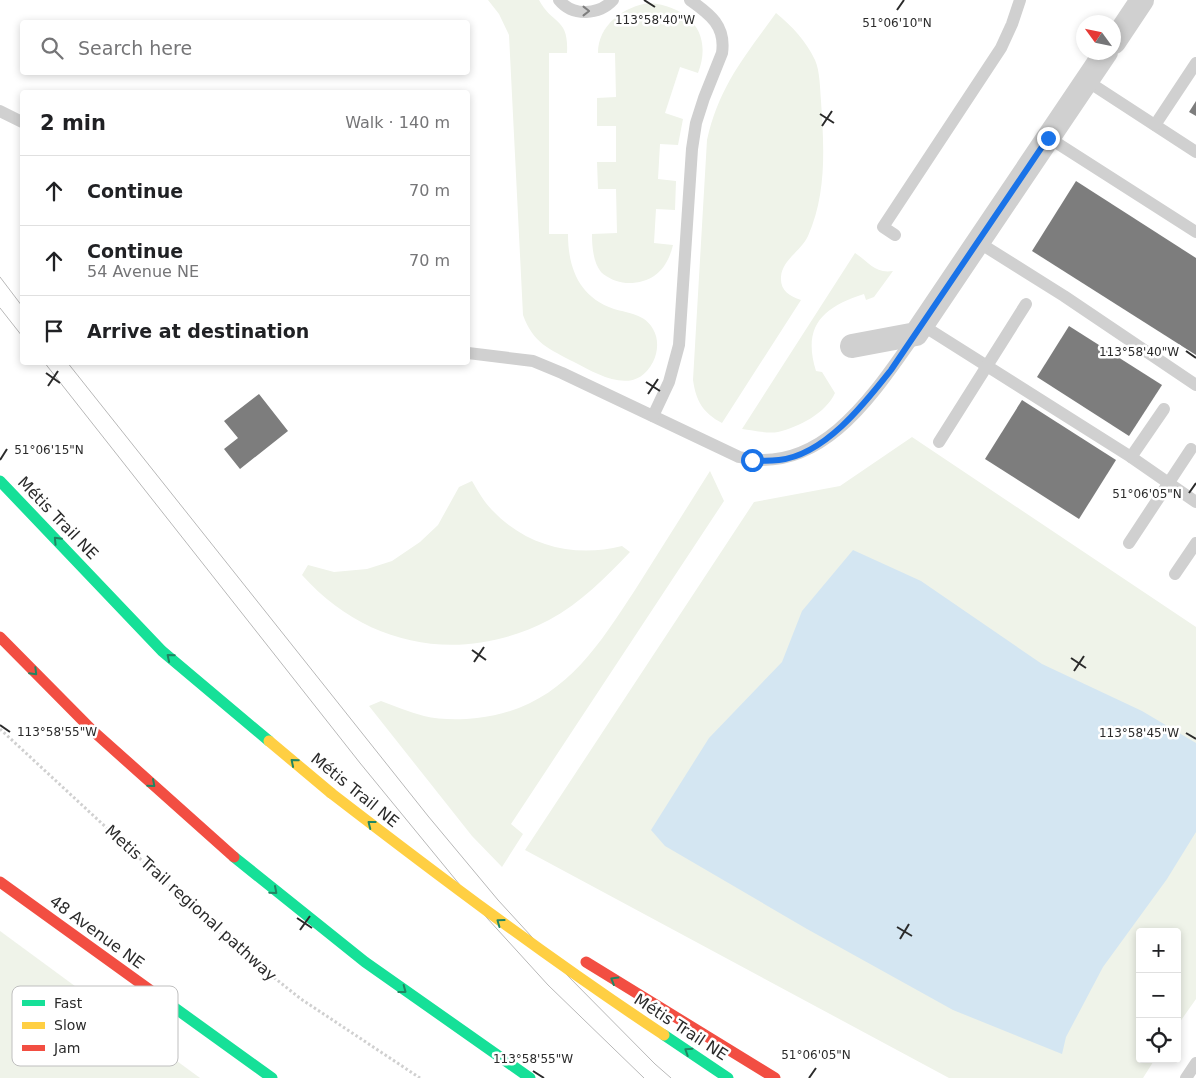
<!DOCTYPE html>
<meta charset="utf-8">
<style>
body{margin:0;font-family:"DejaVu Sans",sans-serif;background:#f6f6f6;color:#202124}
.controls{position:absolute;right:15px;bottom:15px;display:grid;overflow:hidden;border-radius:5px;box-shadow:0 2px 8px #0003}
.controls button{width:45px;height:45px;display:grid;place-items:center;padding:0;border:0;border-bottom:1px solid #e0e0e0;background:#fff;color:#202124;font:25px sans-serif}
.compass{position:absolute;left:1076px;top:15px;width:45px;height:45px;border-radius:50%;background:#fff;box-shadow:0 2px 8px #0003;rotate:303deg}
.stop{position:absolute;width:15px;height:15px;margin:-11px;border:4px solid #1a73e8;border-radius:50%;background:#fff}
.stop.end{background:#1a73e8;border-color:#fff;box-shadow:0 1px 5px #0008}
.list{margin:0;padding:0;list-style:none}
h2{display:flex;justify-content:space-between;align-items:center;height:65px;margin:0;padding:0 20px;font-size:21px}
h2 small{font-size:16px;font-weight:400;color:#757577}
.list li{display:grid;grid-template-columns:32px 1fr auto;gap:15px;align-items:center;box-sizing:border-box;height:70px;padding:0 20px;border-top:1px solid #e0e0e0}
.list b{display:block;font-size:19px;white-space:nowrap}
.list p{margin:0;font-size:16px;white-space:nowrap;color:#757577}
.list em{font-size:16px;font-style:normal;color:#757577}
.icon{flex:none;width:28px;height:28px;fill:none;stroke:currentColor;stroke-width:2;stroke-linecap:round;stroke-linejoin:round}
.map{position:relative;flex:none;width:1196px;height:1078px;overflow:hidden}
.search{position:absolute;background:#fff;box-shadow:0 2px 8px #0003;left:20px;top:20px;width:450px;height:55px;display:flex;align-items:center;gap:12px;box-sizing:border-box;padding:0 18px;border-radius:5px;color:#757577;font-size:19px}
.panel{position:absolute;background:#fff;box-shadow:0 2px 8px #0003;left:20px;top:90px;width:450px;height:275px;border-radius:5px}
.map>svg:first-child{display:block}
.green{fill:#eff3e9}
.water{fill:#d4e6f2}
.building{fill:#7d7d7d}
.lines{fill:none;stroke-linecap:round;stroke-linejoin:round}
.path{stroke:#d0d0d0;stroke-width:3;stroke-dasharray:2.5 2.5;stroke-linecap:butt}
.lane{stroke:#d0d0d0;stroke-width:12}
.street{stroke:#d0d0d0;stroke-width:24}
.fast{stroke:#16e098;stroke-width:11}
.slow{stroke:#ffcf43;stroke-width:11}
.jam{stroke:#f24e42;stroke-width:11}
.tram{stroke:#b8b8b8;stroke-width:1}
.fast-bridge{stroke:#16e098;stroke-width:11}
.slow-bridge{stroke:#ffcf43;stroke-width:11}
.jam-bridge{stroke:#f24e42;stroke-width:11}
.oneway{stroke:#7e7e7e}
.oneway2{stroke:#208662}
.route{stroke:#1a73e8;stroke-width:6}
.ticks{fill:none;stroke:#2b2b2b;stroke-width:2}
.labels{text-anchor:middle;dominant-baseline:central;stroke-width:5;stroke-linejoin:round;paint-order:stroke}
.street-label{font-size:16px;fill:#2b2b2b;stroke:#fff}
.key{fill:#fff;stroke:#bfbfbf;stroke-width:1}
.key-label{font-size:14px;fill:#2b2b2b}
.ticks-label{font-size:12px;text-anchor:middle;fill:#2b2b2b;stroke:#fff;stroke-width:5;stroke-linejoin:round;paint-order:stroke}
</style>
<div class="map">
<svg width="1196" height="1078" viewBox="0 0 1196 1078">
<rect width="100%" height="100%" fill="#fff"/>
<g class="green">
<path d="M488,0H539C552,25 569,17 567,53H549V234H568C568,268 579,297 614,309C628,313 645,314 653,329C659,339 658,352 653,362C635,397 599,375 574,362C549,349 533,343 523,315L509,35L499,14Z"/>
<path d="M650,3C690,7 713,34 698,73L680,67L665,113L683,119L678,145L660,144L658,179L676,181L675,210L656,209L654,243L673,245C667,270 652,284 626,283C617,282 607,278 601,272C593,262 592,246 592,234L617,233L616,189H598L597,162H616V126H597V98L616,97L615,53H598C598,25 624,6 650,3Z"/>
<path d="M776,13C792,26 806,41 815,60C820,71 820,89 821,101C824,147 827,193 808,236C801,251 782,260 781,277C780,290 789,296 801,300L722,423C703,413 696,401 693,380L707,140C719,86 745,56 776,13Z"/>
<path d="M855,253C869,262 875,274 893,271L874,297L866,300L864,294C823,307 802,326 816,371L822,372L835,393C826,413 799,427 778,432C767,434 753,430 742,429Z"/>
<polygon points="912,437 1196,627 1196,999 1177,1026 1177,932 1140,932 1140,1059 1155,1059 1143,1078 949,1078 525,850 754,502 840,486"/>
<path d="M710,471L724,501L511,824L523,834L502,867L472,836L369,706L381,701C395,706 409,712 424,716C439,720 461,720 477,718C558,709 594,653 635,590C660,550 685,511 710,471Z"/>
<path d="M472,481C478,491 484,502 492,510C526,546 574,558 622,546L630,552C606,577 581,603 549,620C463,665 367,648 302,575L308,565L334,572L367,569L392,561L420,542L438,525L459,487Z"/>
<polygon points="0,931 200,1078 0,1078"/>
</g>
<polygon class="water" points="853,550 921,581 1042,664 1142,711 1196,743 1196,832 1167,879 1103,967 1066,1037 1062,1054 953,1010 807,929 665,846 651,830 709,738 782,662 802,611"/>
<g class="building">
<polygon points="1196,101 1196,116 1189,112"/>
<polygon points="1076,181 1196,258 1196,355 1032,251"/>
<polygon points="1069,326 1162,385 1129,436 1037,377"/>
<polygon points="259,394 288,431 240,469 224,449 238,438 224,421"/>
<polygon points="1022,400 1116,460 1079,519 985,459"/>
</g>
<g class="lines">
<polyline class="path" points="0,729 233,945 301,999 420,1078"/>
<g class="lane">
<path d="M559,0C573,17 599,15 613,0"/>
<polyline points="1087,81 1196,152"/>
<polyline points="0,111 22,122"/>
<polyline points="1155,125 1196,63"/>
<polyline points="1049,138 1196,232"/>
<polyline points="895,235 883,227 1001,48 1012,24 1020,0"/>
<polyline points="978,242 1064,296 1196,385"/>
<polyline points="922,325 1131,457 1196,502"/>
<path d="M468,353L533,361L562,373L739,457C822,477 875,392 916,334"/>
<path d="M653,416L669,382L679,345L692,149L696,123L704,98L722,53C726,26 710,14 690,0"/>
<polyline points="939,442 1026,304"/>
<polyline points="1131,457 1164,409"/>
<polyline points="1129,543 1191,449"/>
<polyline points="1175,574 1196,543"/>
<polyline points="1186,1078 1196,1063"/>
</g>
<g class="street">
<polyline points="1114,42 1142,0"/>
<polyline points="852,346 916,334 1106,52"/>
</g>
<g class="fast">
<polyline points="0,481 162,651 269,741"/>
<polyline points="234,857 365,962 530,1078"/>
<polyline points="161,998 272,1078"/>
</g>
<polyline class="slow" points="269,741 331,793"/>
<g class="jam">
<polyline points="0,637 93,731 234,857"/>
<polyline points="0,882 161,998"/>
</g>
<g class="tram">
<polyline points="0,277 22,306"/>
<polyline points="0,308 22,336"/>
<polyline points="44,362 360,763 487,918 548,985 644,1078"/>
<polyline points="67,362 428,816 498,900 564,972 655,1064 671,1078"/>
</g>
<polyline class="fast-bridge" points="664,1035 728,1078"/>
<path class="slow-bridge" d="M331,793C440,877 549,959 664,1035"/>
<polyline class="jam-bridge" points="586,962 775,1078"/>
</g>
<defs><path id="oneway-chevron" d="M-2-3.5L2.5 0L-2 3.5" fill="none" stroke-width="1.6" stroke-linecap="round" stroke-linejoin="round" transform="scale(1.25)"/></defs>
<use class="oneway" href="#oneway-chevron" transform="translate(586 11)"/>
<g class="oneway2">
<use href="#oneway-chevron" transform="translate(57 540) rotate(-134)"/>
<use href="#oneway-chevron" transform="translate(170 657) rotate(-140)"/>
<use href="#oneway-chevron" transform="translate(34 672) rotate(45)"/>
<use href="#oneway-chevron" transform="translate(294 762) rotate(-140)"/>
<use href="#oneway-chevron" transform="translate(152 784) rotate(41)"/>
<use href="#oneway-chevron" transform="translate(371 824) rotate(-142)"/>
<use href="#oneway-chevron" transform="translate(274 891) rotate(41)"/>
<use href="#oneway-chevron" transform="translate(500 922) rotate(-144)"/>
<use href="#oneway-chevron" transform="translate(614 980) rotate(-149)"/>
<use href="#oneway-chevron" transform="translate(403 990) rotate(37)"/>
<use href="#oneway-chevron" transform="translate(688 1051) rotate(-147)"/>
</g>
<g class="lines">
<path class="route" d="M752,460C761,461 770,461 779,460C825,455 865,403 891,370L1048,138"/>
</g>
<path class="ticks" d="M644,0L655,7M897,10L904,0M820,114L834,123M822,126L832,111M1186,351L1196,358M46,373L60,383M646,382L660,391M48,386L58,371M648,394L658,379M0,460L7,449M1189,493L1196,483M472,650L486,660M1071,658L1086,668M474,662L484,647M1074,671L1084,656M0,725L10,732M1186,733L1196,739M297,918L312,928M897,927L912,936M300,930L310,916M900,939L909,924M533,1071L544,1078M809,1078L816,1068"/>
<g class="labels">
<g class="street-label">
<text transform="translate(58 518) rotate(46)">Métis Trail NE</text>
<text transform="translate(355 790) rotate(39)">Métis Trail NE</text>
<text transform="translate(191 903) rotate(42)">Metis Trail regional pathway</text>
<text transform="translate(97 932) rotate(36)">48 Avenue NE</text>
<text transform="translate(681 1027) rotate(33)">Métis Trail NE</text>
</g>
</g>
<rect x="12" y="986" width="166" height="80" rx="8" class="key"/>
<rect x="22" y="1000" width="23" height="6" fill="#16e098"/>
<rect x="22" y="1022" width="23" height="7" fill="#ffcf43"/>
<rect x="22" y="1045" width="23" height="6" fill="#f24e42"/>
<g class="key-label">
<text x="54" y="1008">Fast</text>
<text x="54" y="1030">Slow</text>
<text x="54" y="1053">Jam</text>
</g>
<g class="ticks-label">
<text x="655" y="24">113°58'40"W</text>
<text x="897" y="27">51°06'10"N</text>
<text x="1139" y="356">113°58'40"W</text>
<text x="49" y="454">51°06'15"N</text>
<text x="1147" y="498">51°06'05"N</text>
<text x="57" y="736">113°58'55"W</text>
<text x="1139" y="737">113°58'45"W</text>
<text x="816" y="1059">51°06'05"N</text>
<text x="533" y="1063">113°58'55"W</text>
</g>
</svg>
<div class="controls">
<button>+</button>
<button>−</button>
<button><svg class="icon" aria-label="locate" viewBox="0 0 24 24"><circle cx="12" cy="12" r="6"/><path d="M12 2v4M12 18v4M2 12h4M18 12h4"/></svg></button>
</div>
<svg class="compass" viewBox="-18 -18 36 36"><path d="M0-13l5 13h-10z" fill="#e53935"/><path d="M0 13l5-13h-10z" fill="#757577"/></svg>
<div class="stop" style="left:752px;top:460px"></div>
<div class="stop end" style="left:1048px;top:138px"></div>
<div class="search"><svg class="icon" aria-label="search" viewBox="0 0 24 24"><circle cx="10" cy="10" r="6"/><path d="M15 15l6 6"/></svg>Search here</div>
<section class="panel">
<h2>2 min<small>Walk · 140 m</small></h2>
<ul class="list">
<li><svg class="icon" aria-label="ahead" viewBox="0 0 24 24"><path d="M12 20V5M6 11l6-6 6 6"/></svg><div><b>Continue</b></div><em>70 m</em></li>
<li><svg class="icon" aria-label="ahead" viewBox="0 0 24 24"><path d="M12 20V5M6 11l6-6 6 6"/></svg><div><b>Continue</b><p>54 Avenue NE</p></div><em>70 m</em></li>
<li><svg class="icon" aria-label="arrive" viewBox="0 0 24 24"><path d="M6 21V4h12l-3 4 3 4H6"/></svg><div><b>Arrive at destination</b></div></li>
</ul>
</section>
</div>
